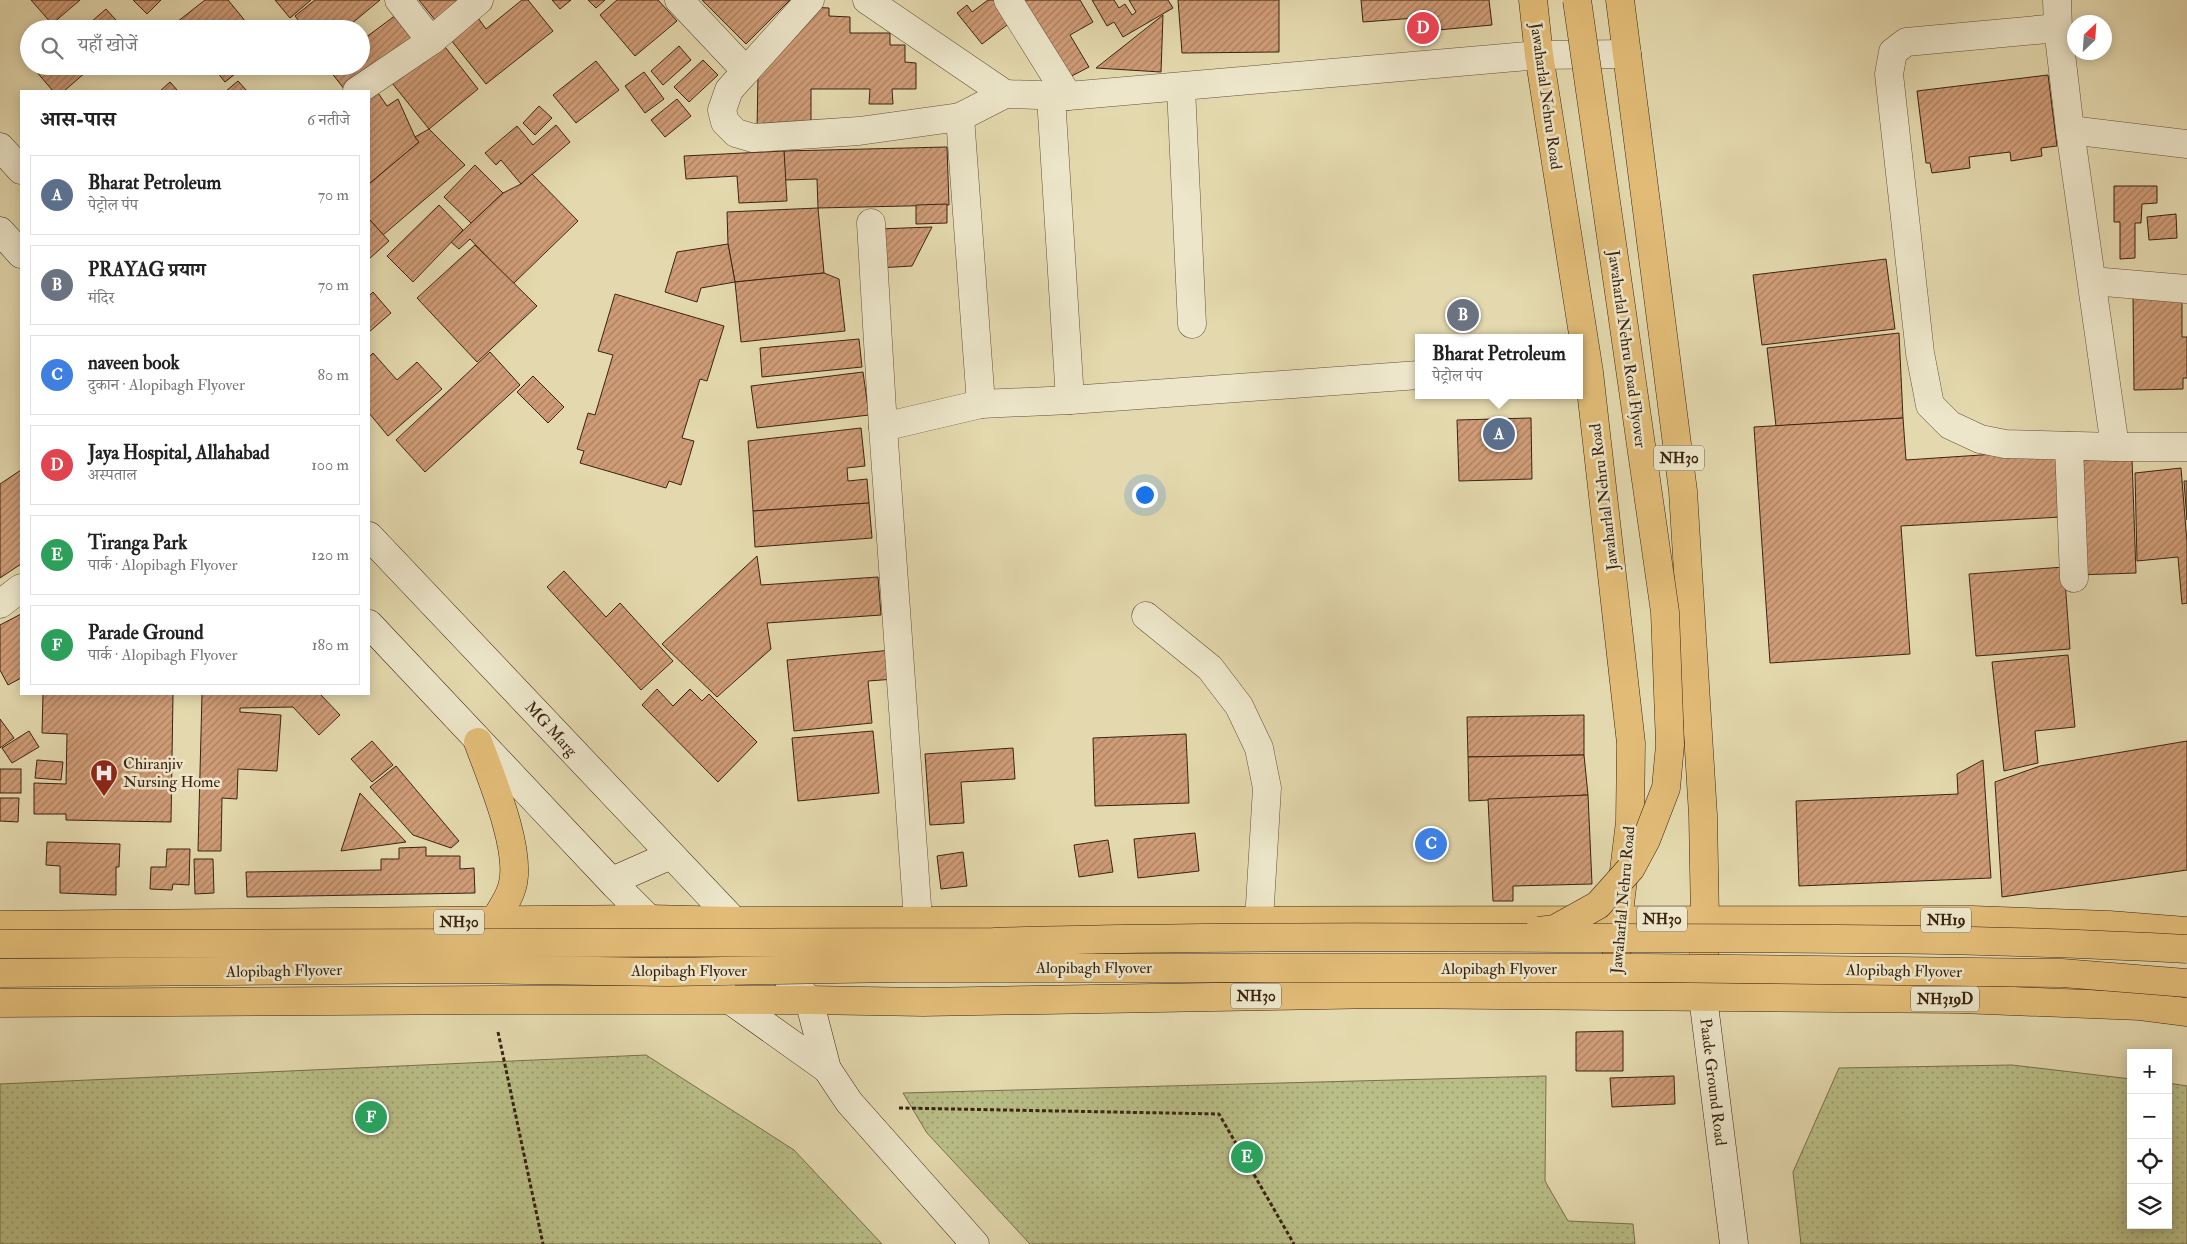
<!DOCTYPE html>
<html lang="hi">
<meta charset="utf-8">
<style>
body{margin:0;font-family:"IM FELL Double Pica","Noto Serif Devanagari",serif;background:#f2f2f2;color:#222}
.controls{position:absolute;right:15px;bottom:15px;display:grid;overflow:hidden;border-radius:0px;box-shadow:0 2px 12px #0003}
.controls button{width:45px;height:45px;display:grid;place-items:center;padding:0;border:0;border-bottom:1px solid #e0e0e0;background:#fff;color:#222;font:25px sans-serif}
.compass{position:absolute;left:2067px;top:15px;width:45px;height:45px;border-radius:50%;background:#fff;box-shadow:0 2px 12px #0003;rotate:25deg}
.you{position:absolute;left:1144px;top:494px;width:18px;height:18px;margin:-12px;border:4px solid #fff;border-radius:50%;background:#1a73e8;box-shadow:0 0 0 8px #1a73e833}
.badge{display:grid;place-items:center;width:32px;height:32px;border-radius:50%;background:#0f766e;color:#fff;font-size:16px;font-weight:700}
.pin{position:absolute;translate:-50% -50%;border:2px solid #fff;box-shadow:0 1px 5px #0006}
.popup{position:absolute;left:1415px;top:334px;width:168px;height:65px;box-sizing:border-box;display:grid;place-content:center;border-radius:0px;background:#fff;filter:drop-shadow(0 1px 4px #0005);font-size:16px;white-space:nowrap;color:#767676}
.popup b{font-size:19px;color:#222}
.popup::after{content:'';position:absolute;left:50%;top:100%;margin-left:-10px;border:10px solid transparent;border-top-color:#fff}
.list{margin:0;padding:0;list-style:none}
h2{display:flex;justify-content:space-between;align-items:center;height:65px;margin:0;padding:0 20px;font-size:21px}
h2 small{font-size:16px;font-weight:400;color:#767676}
.list li{display:grid;grid-template-columns:32px 1fr auto;gap:15px;align-items:center;box-sizing:border-box;height:80px;margin:0 10px 10px;padding:0 10px;border:1px solid #e0e0e0;border-radius:0px}
.list b{display:block;font-size:19px;white-space:nowrap}
.list p{margin:0;font-size:16px;white-space:nowrap;color:#767676}
.list em{font-size:16px;font-style:normal;color:#767676}
.icon{flex:none;width:28px;height:28px;fill:none;stroke:currentColor;stroke-width:2;stroke-linecap:round;stroke-linejoin:round}
.map{position:relative;flex:none;width:2187px;height:1244px;overflow:hidden}
.search{position:absolute;background:#fff;box-shadow:0 2px 12px #0003;left:20px;top:20px;width:350px;height:55px;display:flex;align-items:center;gap:12px;box-sizing:border-box;padding:0 18px;border-radius:28px;color:#767676;font-size:19px}
.panel{position:absolute;background:#fff;box-shadow:0 2px 12px #0003;left:20px;top:90px;width:350px;height:605px;border-radius:0px}
.map>svg:first-child{display:block}
.green{fill:url(#green-dots);stroke:#7a704c}
.building{fill:url(#building-hatch);stroke:#3b2311}
.lines{fill:none;stroke-linecap:round;stroke-linejoin:round}
.street-casing{stroke:#655038;stroke-width:29}
.secondary-casing{stroke:#3b2311;stroke-width:29}
.highway-casing{stroke:#3b2311;stroke-width:29}
.path{stroke:#3b2311;stroke-width:3;stroke-dasharray:4 2.5;stroke-linecap:butt}
.street{stroke:#ede6ca;stroke-width:28}
.secondary{stroke:#ede6ca;stroke-width:28}
.highway{stroke:#e2bc77;stroke-width:28}
.highway-bridge-casing{stroke:#3b2311;stroke-width:29;stroke-linecap:butt}
.highway-bridge{stroke:#e2bc77;stroke-width:28}
.labels{text-anchor:middle;dominant-baseline:central;stroke-width:5;stroke-linejoin:round;paint-order:stroke}
.shield{fill:#ede6ca;stroke:#705e48;stroke-width:1}
.shield-label{font-size:15px;font-weight:bold;fill:#3b2311}
.street-label{font-size:16px;fill:#3b2311;stroke:#ede6ca}
.poi-label{font-size:16px;fill:#3b2311;stroke:#ede6ca;text-anchor:start}
</style>
<div class="map">
<svg width="2187" height="1244" viewBox="0 0 2187 1244">
<defs>
<pattern id="green-dots" width="8" height="8" patternUnits="userSpaceOnUse" patternTransform="scale(1.25)"><rect width="8" height="8" fill="#b9be87"/><path d="M2 2h.1M6 6h.1" fill="none" stroke="#989a6d" stroke-width="1.8" stroke-linecap="round"/></pattern>
<pattern id="building-hatch" width="6" height="6" patternUnits="userSpaceOnUse" patternTransform="scale(1.25)"><rect width="6" height="6" fill="#cf9c77"/><path d="M-1 1l2-2M0 6l6-6M5 7l2-2" fill="none" stroke="#a97f60"/></pattern>
</defs>
<rect width="100%" height="100%" fill="#e4d9ae"/>
<filter id="stains"><feTurbulence type="fractalNoise" baseFrequency=".004" numOctaves="4"/><feColorMatrix values="0 0 0 0 .2 0 0 0 0 .09 0 0 0 0 .02 0 0 0 .5 -.17"/></filter>
<radialGradient id="worn" r=".72"><stop offset=".6" stop-color="#630" stop-opacity="0"/><stop offset="1" stop-color="#630" stop-opacity=".3"/></radialGradient>
<g class="green">
<polygon points="646,1055 794,1150 882,1244 0,1244 0,1084"/>
<polygon points="2012,1065 2131,1079 2131,1225 2168,1225 2168,1083 2187,1086 2187,1244 1801,1244 1793,1172 1839,1068"/>
<polygon points="1546,1076 1545,1181 1568,1221 1633,1224 1635,1244 1030,1244 927,1133 903,1093"/>
</g>
<g class="building">
<polygon points="31,0 80,0 52,24"/>
<polygon points="133,0 161,0 147,14"/>
<polygon points="205,0 228,0 246,22 237,29 182,29 177,22"/>
<polygon points="275,0 311,0 290,18"/>
<polygon points="315,0 380,0 345,29 305,29 295,16"/>
<polygon points="419,0 471,0 439,25"/>
<polygon points="522,0 528,0 553,31 486,84 451,40 478,18 486,29"/>
<polygon points="552,0 571,0 560,9"/>
<polygon points="588,0 605,0 596,8"/>
<polygon points="617,0 658,0 677,21 635,56 600,15"/>
<polygon points="702,0 790,0 746,44"/>
<polygon points="988,0 1000,0 1015,19 982,44 957,13 967,5 972,12"/>
<polygon points="1019,0 1080,0 1093,22 1070,35 1089,67 1064,80"/>
<polygon points="1092,0 1114,0 1119,8 1125,4 1132,15 1136,12 1129,0 1168,0 1173,8 1123,37 1114,22 1107,26"/>
<polygon points="1178,0 1279,0 1279,52 1182,53"/>
<polygon points="1361,0 1489,0 1492,25 1416,32 1415,18 1363,22"/>
<polygon points="808,7 829,8 829,16 850,17 850,33 890,33 890,45 905,45 905,62 916,63 916,89 892,89 893,104 869,104 870,89 811,89 811,130 757,130 758,75"/>
<polygon points="106,9 124,29 83,29"/>
<polygon points="404,9 422,32 345,90 327,67 361,66 361,41"/>
<polygon points="1163,15 1161,72 1096,68"/>
<polygon points="442,43 478,89 429,129 392,83"/>
<polygon points="679,46 691,60 663,85 651,71"/>
<polygon points="703,60 718,75 689,102 674,87"/>
<polygon points="596,61 619,90 576,123 553,95"/>
<polygon points="39,66 93,66 64,91 53,91 35,70"/>
<polygon points="212,66 245,66 225,82"/>
<polygon points="644,72 664,99 645,113 625,86"/>
<polygon points="2048,75 2057,146 2041,148 2042,156 2011,161 2010,152 1969,157 1970,168 1932,173 1930,163 1926,163 1917,91"/>
<polygon points="238,81 247,91 226,91"/>
<polygon points="170,82 178,91 160,91"/>
<polygon points="376,90 387,106 398,99 415,137 419,142 369,184 369,94"/>
<polygon points="677,99 691,116 665,137 651,120"/>
<polygon points="539,106 552,118 535,135 523,123"/>
<polygon points="556,125 570,142 521,184 501,160 496,165 485,153 517,126 533,145"/>
<polygon points="429,129 465,165 383,235 369,219 369,184 419,142 415,137"/>
<polygon points="947,147 949,205 818,208 817,179 785,180 784,151"/>
<polygon points="784,151 787,201 739,203 737,176 686,179 684,156"/>
<polygon points="475,165 503,193 471,223 444,197"/>
<polygon points="532,174 578,221 513,284 470,239 459,249 451,242 503,193 521,184"/>
<polygon points="2114,186 2157,186 2157,203 2142,204 2141,223 2135,223 2135,258 2120,259 2120,222 2114,222"/>
<polygon points="947,204 947,223 916,224 916,205"/>
<polygon points="439,205 463,230 413,282 387,256"/>
<polygon points="818,208 824,273 735,282 728,244 727,212"/>
<polygon points="2176,214 2177,238 2149,240 2147,217"/>
<polygon points="369,219 389,241 369,259"/>
<polygon points="932,227 912,266 878,268 877,229"/>
<polygon points="728,244 735,282 701,288 697,302 665,292 677,252"/>
<polygon points="475,245 537,306 477,362 417,298"/>
<polygon points="1886,259 1895,329 1762,345 1753,275"/>
<polygon points="824,273 839,279 845,331 741,342 735,282"/>
<polygon points="373,292 391,313 369,332 369,296"/>
<polygon points="615,294 724,326 707,381 700,379 682,438 694,441 681,485 669,481 666,488 580,463 584,451 577,449 588,413 595,415 613,355 598,351"/>
<polygon points="2182,295 2182,337 2187,337 2187,378 2183,378 2183,389 2134,390 2133,296"/>
<polygon points="1899,333 1903,418 1776,426 1767,348"/>
<polygon points="859,339 862,367 762,377 760,348"/>
<polygon points="490,352 520,385 425,472 396,440"/>
<polygon points="373,353 397,380 417,362 442,389 388,436 369,413 369,357"/>
<polygon points="863,372 869,415 757,428 751,386"/>
<polygon points="533,376 564,407 548,423 517,392"/>
<polygon points="1531,418 1532,479 1459,481 1457,420"/>
<polygon points="1903,418 1906,460 2056,450 2061,517 1901,526 1910,654 1770,663 1754,427"/>
<polygon points="861,428 865,466 847,468 848,481 867,479 869,503 753,511 748,441"/>
<polygon points="2132,459 2136,573 2078,575 2074,461"/>
<polygon points="2181,468 2187,542 2187,603 2182,604 2178,557 2137,561 2135,473"/>
<polygon points="21,470 21,564 0,578 0,484"/>
<polygon points="2184,481 2187,481 2187,520"/>
<polygon points="869,503 872,538 755,547 753,511"/>
<polygon points="757,556 761,585 878,577 881,615 767,623 771,649 717,697 662,644"/>
<polygon points="2064,567 2070,649 1976,656 1969,574"/>
<polygon points="564,571 606,617 620,603 673,661 641,690 547,587"/>
<polygon points="21,614 21,678 8,685 0,670 0,625"/>
<polygon points="892,650 895,679 868,681 872,723 794,731 787,660"/>
<polygon points="2068,655 2075,727 2035,731 2038,763 2004,771 1992,662"/>
<polygon points="657,689 673,706 690,689 702,701 709,694 757,742 718,782 642,705"/>
<polygon points="43,694 173,694 171,822 66,820 66,814 34,814 34,783 66,784 67,734 42,733"/>
<polygon points="202,694 320,694 340,715 319,735 293,707 240,708 240,712 281,715 277,771 238,769 237,799 222,798 221,851 198,851"/>
<polygon points="1584,715 1584,755 1468,757 1467,717"/>
<polygon points="0,719 14,738 0,748"/>
<polygon points="29,731 39,747 12,763 2,748"/>
<polygon points="873,731 879,793 798,801 792,738"/>
<polygon points="1186,734 1189,803 1095,806 1093,738"/>
<polygon points="372,741 393,765 372,782 351,759"/>
<polygon points="2187,741 2187,870 2002,897 1995,782 2040,766"/>
<polygon points="1013,748 1015,779 961,782 964,823 930,825 925,754"/>
<polygon points="1584,755 1588,795 1469,801 1468,757"/>
<polygon points="37,760 63,762 61,780 35,778"/>
<polygon points="1983,760 1991,878 1799,886 1796,801 1958,794 1957,774"/>
<polygon points="396,766 459,841 451,848 413,835 370,787"/>
<rect x="0" y="769" width="21" height="24"/>
<polygon points="360,793 406,842 341,851"/>
<polygon points="1588,795 1592,884 1513,886 1513,901 1493,901 1488,799"/>
<polygon points="0,798 19,798 18,822 0,821"/>
<polygon points="1195,833 1199,871 1138,878 1134,839"/>
<polygon points="1108,840 1113,872 1079,877 1074,845"/>
<polygon points="47,842 120,844 119,867 116,867 116,895 60,893 60,866 46,865"/>
<polygon points="426,847 426,856 460,856 460,869 474,868 475,893 247,897 246,872 381,870 381,859 399,859 399,848"/>
<polygon points="167,849 190,849 189,885 173,884 172,890 150,889 151,867 166,867"/>
<polygon points="963,852 967,886 941,889 937,856"/>
<polygon points="194,859 213,859 214,893 195,894"/>
<polygon points="1623,1031 1623,1071 1576,1071 1576,1032"/>
<polygon points="1674,1076 1675,1104 1612,1107 1610,1078"/>
</g>
<g class="lines">
<g class="street-casing">
<g id="street">
<polyline points="399,0 431,41"/>
<polyline points="679,0 746,71"/>
<polyline points="810,0 729,90 722,110 725,122 736,133 753,138 859,131 960,117 1005,94 1068,96 1539,55 1627,54"/>
<polyline points="867,0 1005,94"/>
<polyline points="1008,0 1068,96"/>
<polyline points="2057,0 2058,28 2070,130 2115,447"/>
<polyline points="2058,28 1906,42 1893,52 1889,74 1920,353 1930,405 1950,425 1980,439 2005,444 2115,447 2187,447"/>
<polyline points="1181,88 1192,324"/>
<polyline points="357,91 431,41 479,0"/>
<polyline points="1051,97 1070,400"/>
<polyline points="960,117 981,404"/>
<polyline points="2070,130 2187,144"/>
<polyline points="871,223 883,427 918,920"/>
<polyline points="2092,281 2187,289"/>
<polyline points="883,427 981,404 1070,400 1419,375"/>
<polyline points="2069,446 2074,578"/>
<polyline points="0,604 21,588"/>
<polyline points="1146,616 1210,668 1239,706 1259,748 1267,788 1259,921"/>
</g>
</g>
<g class="secondary-casing">
<g id="secondary">
<polyline points="0,147 21,170"/>
<polyline points="0,231 21,254"/>
<polyline points="369,536 809,1000 827,1069 849,1102 975,1244"/>
<polyline points="369,624 615,885 730,1000 827,1069"/>
<polyline points="612,881 671,855"/>
<polyline points="1703,997 1734,1244"/>
</g>
</g>
<g class="highway-casing">
<g id="highway">
<polyline points="1533,0 1539,55 1589,372 1631,743 1630,822 1618,920 1615,991"/>
<polyline points="1620,0 1683,491 1703,815 1705,919 1703,991"/>
<path d="M478,742C491,777 523,852 512,887C509,899 500,911 494,921"/>
<polyline points="0,925 650,919 734,921 1972,920 2109,925 2187,931"/>
<polyline points="0,1003 491,1000 809,1000 923,1002 1381,994 1960,999 2140,1006 2187,1012"/>
</g>
</g>
<g class="path">
<polyline points="498,1032 543,1244"/>
<polyline points="899,1108 1219,1114 1294,1244"/>
</g>
<use href="#street" class="street"/>
<use href="#secondary" class="secondary"/>
<use href="#highway" class="highway"/>
<g class="highway-bridge-casing">
<g id="highway-bridge">
<polyline points="1539,931 1555,929 1598,905 1631,868 1646,840 1666,788 1670,745 1665,612 1577,0"/>
<path d="M0,944L993,942C1193,936 1393,937 1593,938C1791,938 1989,938 2187,949"/>
<polyline points="0,973 460,969 668,972 898,968 1647,968 2062,973 2187,983"/>
</g>
</g>
<use href="#highway-bridge" class="highway-bridge"/>
</g>
<defs>
<g id="hospital-pin" transform="scale(1.4375)"><path d="M0 17L-7.5 6A9.5 9.5 0 1 1 7.5 6Z" fill="#8f2418" stroke="#ede6ca"/><path d="M-5-5h3v3.5h4V-5h3V5h-3V1.5h-4V5h-3Z" fill="#fff"/></g>
</defs>
<g fill-rule="evenodd">
<use href="#hospital-pin" x="104" y="773"/>
</g>
<g class="labels">
<g class="shield">
<rect x="1654" y="445.5" width="50" height="25" rx="4"/>
<rect x="1637" y="906.5" width="50" height="25" rx="4"/>
<rect x="1921" y="907.5" width="50" height="25" rx="4"/>
<rect x="434" y="909.5" width="50" height="25" rx="4"/>
<rect x="1231" y="983.5" width="50" height="25" rx="4"/>
<rect x="1911" y="986.5" width="68" height="25" rx="4"/>
</g>
<g class="shield-label">
<text x="1679" y="458">NH30</text>
<text x="1662" y="919">NH30</text>
<text x="1946" y="920">NH19</text>
<text x="459" y="922">NH30</text>
<text x="1256" y="996">NH30</text>
<text x="1945" y="999">NH319D</text>
</g>
<g class="street-label">
<text transform="translate(1546 96) rotate(82)">Jawaharlal Nehru Road</text>
<text transform="translate(1627 349) rotate(82)">Jawaharlal Nehru Road Flyover</text>
<text transform="translate(1604 497) rotate(-97)">Jawaharlal Nehru Road</text>
<text transform="translate(551 729) rotate(47)">MG Marg</text>
<text transform="translate(1623 900) rotate(-85)">Jawaharlal Nehru Road</text>
<text x="1094" y="968">Alopibagh Flyover</text>
<text x="1499" y="969">Alopibagh Flyover</text>
<text transform="translate(284 971) rotate(-1)">Alopibagh Flyover</text>
<text x="689" y="971">Alopibagh Flyover</text>
<text transform="translate(1904 971) rotate(1)">Alopibagh Flyover</text>
<text transform="translate(1713 1082) rotate(83)">Paade Ground Road</text>
</g>
<g class="poi-label">
<text x="123" y="764">Chiranjiv<tspan x="123" dy="18">Nursing Home</tspan></text>
</g>
</g>
<rect width="100%" height="100%" filter="url(#stains)"/>
<rect width="100%" height="100%" fill="url(#worn)"/>
</svg>
<div class="controls">
<button>+</button>
<button>−</button>
<button><svg class="icon" aria-label="locate" viewBox="0 0 24 24"><circle cx="12" cy="12" r="6"/><path d="M12 2v4M12 18v4M2 12h4M18 12h4"/></svg></button>
<button><svg class="icon" aria-label="layers" viewBox="0 0 24 24"><path d="M12 4l9 5-9 5-9-5zM3 14l9 5 9-5"/></svg></button>
</div>
<svg class="compass" viewBox="-18 -18 36 36"><path d="M0-13l5 13h-10z" fill="#e53935"/><path d="M0 13l5-13h-10z" fill="#767676"/></svg>
<div class="you"></div>
<div class="pin badge" style="left:1499px;top:434px;background:#5c6f8a">A</div>
<div class="popup"><b>Bharat Petroleum</b>पेट्रोल पंप</div>
<div class="pin badge" style="left:1463px;top:315px;background:#6b7280">B</div>
<div class="pin badge" style="left:1431px;top:844px;background:#3f7fe0">C</div>
<div class="pin badge" style="left:1423px;top:28px;background:#e0444e">D</div>
<div class="pin badge" style="left:1247px;top:1157px;background:#2e9e5b">E</div>
<div class="pin badge" style="left:371px;top:1117px;background:#2e9e5b">F</div>
<div class="search"><svg class="icon" aria-label="search" viewBox="0 0 24 24"><circle cx="10" cy="10" r="6"/><path d="M15 15l6 6"/></svg>यहाँ खोजें</div>
<section class="panel">
<h2>आस-पास<small>6 नतीजे</small></h2>
<ul class="list">
<li><span class="badge" style="background:#5c6f8a">A</span><div><b>Bharat Petroleum</b><p>पेट्रोल पंप</p></div><em>70 m</em></li>
<li><span class="badge" style="background:#6b7280">B</span><div><b>PRAYAG प्रयाग</b><p>मंदिर</p></div><em>70 m</em></li>
<li><span class="badge" style="background:#3f7fe0">C</span><div><b>naveen book</b><p>दुकान · Alopibagh Flyover</p></div><em>80 m</em></li>
<li><span class="badge" style="background:#e0444e">D</span><div><b>Jaya Hospital, Allahabad</b><p>अस्पताल</p></div><em>100 m</em></li>
<li><span class="badge" style="background:#2e9e5b">E</span><div><b>Tiranga Park</b><p>पार्क · Alopibagh Flyover</p></div><em>120 m</em></li>
<li><span class="badge" style="background:#2e9e5b">F</span><div><b>Parade Ground</b><p>पार्क · Alopibagh Flyover</p></div><em>180 m</em></li>
</ul>
</section>
</div>
